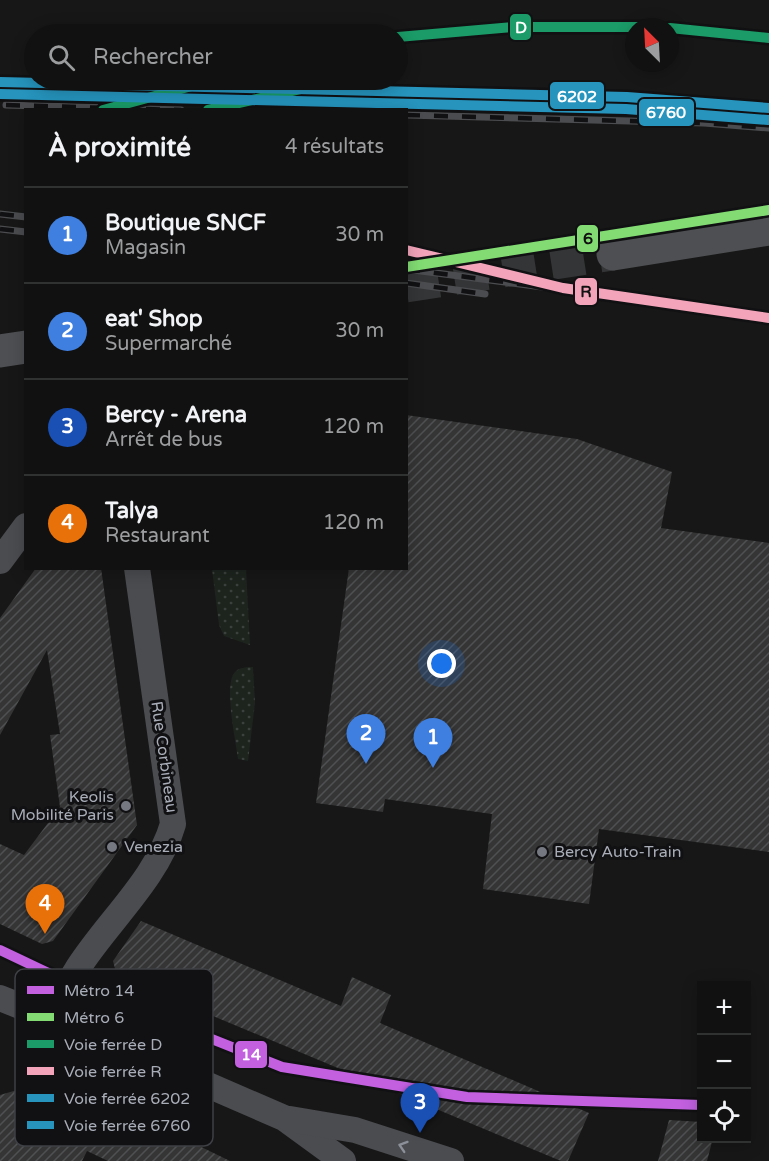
<!DOCTYPE html>
<html lang="fr">
<meta charset="utf-8">
<style>
body{margin:0;font-family:"Varela Round",sans-serif;background:#1a1a1a;color:#f1f3f6}
.controls{position:absolute;right:18px;bottom:18px;display:grid;overflow:hidden;border-radius:0px;box-shadow:0 3px 15px #0003}
.controls button{width:54px;height:54px;display:grid;place-items:center;padding:0;border:0;border-bottom:2px solid #303131;background:#111;color:#f1f3f6;font:30px sans-serif}
.compass{position:absolute;left:625px;top:18px;width:54px;height:54px;border-radius:50%;background:#111;box-shadow:0 3px 15px #0003;rotate:336deg}
.you{position:absolute;left:442px;top:664px;width:21px;height:21px;margin:-15px;border:4px solid #fff;border-radius:50%;background:#1a73e8;box-shadow:0 0 0 9px #1a73e833}
.badge{display:grid;place-items:center;width:39px;height:39px;border-radius:50%;background:#0b8043;color:#fff;font-size:20px;font-weight:700}
.pin{position:absolute;translate:-50% -50px;filter:drop-shadow(0 2px 3px #0008)}
.pin::after{content:'';position:absolute;top:32px;width:21px;height:18px;background:inherit;clip-path:polygon(0 0,100% 0,50% 100%)}
.list{margin:0;padding:0;list-style:none}
h2{display:flex;justify-content:space-between;align-items:center;height:78px;margin:0;padding:0 24px;font-size:26px}
h2 small{font-size:20px;font-weight:400;color:#9c9d9f}
.list li{display:grid;grid-template-columns:39px 1fr auto;gap:18px;align-items:center;box-sizing:border-box;height:96px;padding:0 24px;border-top:2px solid #303131}
.list b{display:block;font-size:22px;white-space:nowrap}
.list p{margin:0;font-size:20px;white-space:nowrap;color:#9c9d9f}
.list em{font-size:20px;font-style:normal;color:#9c9d9f}
.icon{flex:none;width:33px;height:33px;fill:none;stroke:currentColor;stroke-width:2;stroke-linecap:round;stroke-linejoin:round}
.map{position:relative;flex:none;width:769px;height:1161px;overflow:hidden}
.search{position:absolute;background:#111;box-shadow:0 3px 15px #0003;left:24px;top:24px;width:384px;height:66px;display:flex;align-items:center;gap:15px;box-sizing:border-box;padding:0 21px;border-radius:33px;color:#9c9d9f;font-size:22px}
.panel{position:absolute;background:#111;box-shadow:0 3px 15px #0003;left:24px;top:108px;width:384px;height:462px;border-radius:0px}
.map>svg:first-child{display:block}
.grass{fill:url(#grass-dots)}
.building{fill:url(#building-hatch)}
.lines{fill:none;stroke-linecap:round;stroke-linejoin:round}
.primary-tunnel{stroke:#343537;stroke-width:33;stroke-dasharray:33 16;stroke-linecap:butt}
.street{stroke:#4b4c50;stroke-width:26}
.primary{stroke:#4d4f52;stroke-width:33}
.rail-casing{stroke:#4b4c4f;stroke-width:7}
.rail{stroke:#111113;stroke-width:4.5;stroke-dasharray:14;stroke-linecap:butt}
.rail-1-casing{stroke:#111113;stroke-width:15}
.rail-2-casing{stroke:#111113;stroke-width:15}
.rail-3-casing{stroke:#111113;stroke-width:15}
.rail-4-casing{stroke:#111113;stroke-width:15}
.rail-1{stroke:#1a9b67;stroke-width:10}
.rail-2{stroke:#f3a4ba;stroke-width:10}
.rail-3{stroke:#2694bd;stroke-width:10}
.rail-4{stroke:#2694bd;stroke-width:10}
.metro-1-casing{stroke:#111113;stroke-width:15}
.metro-2-casing{stroke:#111113;stroke-width:15}
.metro-1{stroke:#c260e0;stroke-width:10}
.metro-2{stroke:#82dc73;stroke-width:10}
.oneway{stroke:#8c9099}
.poi-dot{fill:#757880;stroke:#111113;stroke-width:2}
.labels{text-anchor:middle;dominant-baseline:central;stroke-width:6;stroke-linejoin:round;paint-order:stroke}
.street-label{font-size:16px;fill:#a8adb8;stroke:#111113}
.poi-label{font-size:16px;fill:#a8adb8;stroke:#111113;text-anchor:start}
.key{fill:#111113;stroke:#3e4045;stroke-width:1.5}
.key-label{font-size:16px;fill:#a8adb8}
.line-badge{stroke:#111113;stroke-width:2}
.badge-label{font-size:16px;text-anchor:middle;font-weight:bold;fill:#fff}
.pale-badge-label{font-size:16px;text-anchor:middle;font-weight:bold;fill:#111}
</style>
<div class="map">
<svg width="769" height="1161" viewBox="0 0 769 1161">
<defs>
<pattern id="grass-dots" width="8" height="8" patternUnits="userSpaceOnUse" patternTransform="scale(1.5)"><rect width="8" height="8" fill="#1d241e"/><path d="M2 2h.1M6 6h.1" fill="none" stroke="#3b413d" stroke-width="1.8" stroke-linecap="round"/></pattern>
<pattern id="building-hatch" width="6" height="6" patternUnits="userSpaceOnUse" patternTransform="scale(1.5)"><rect width="6" height="6" fill="#353536"/><path d="M-1 1l2-2M0 6l6-6M5 7l2-2" fill="none" stroke="#4f5051"/></pattern>
</defs>
<rect width="100%" height="100%" fill="#171717"/>
<g class="grass">
<polygon points="212,569 246,569 250,645 224,636 219,625"/>
<path d="M253,667L255,703L248,761L238,759C236,741 223,684 235,672C240,667 247,667 253,667Z"/>
</g>
<g class="building">
<polygon points="406,415 577,439 672,472 661,528 769,543 769,852 599,829 589,904 483,889 492,814 385,799 383,812 316,803 349,568 406,568"/>
<polygon points="36,568 101,568 137,825 53,941 42,944 0,924 0,844 24,855 60,807 50,735 60,734 47,650 0,735 0,618"/>
<polygon points="141,921 341,1006 352,977 391,995 380,1023 589,1113 568,1161 561,1161 117,976 113,961"/>
<polygon points="48,1081 66,1081 230,1161 108,1161 87,1151 82,1161 0,1161 0,1095"/>
<polygon points="669,1120 702,1122 702,1138 713,1138 707,1161 658,1161"/>
</g>
<g class="lines">
<polyline class="primary-tunnel" points="406,286 613,254"/>
<g class="street">
<polyline points="0,561 26,526"/>
<polyline points="0,998 95,1036 284,1118 343,1161"/>
<path d="M51,1018C60,1001 68,984 78,968C108,921 157,879 173,824L137,568"/>
<polyline points="290,1119 355,1130 451,1161"/>
</g>
<g class="primary">
<polyline points="613,254 769,229"/>
<polyline points="0,351 26,347"/>
</g>
<g class="rail-casing">
<g id="rail">
<polyline points="6,105 181,110"/>
<polyline points="406,115 704,123 769,128"/>
<polyline points="0,214 26,217"/>
<polyline points="0,229 26,232"/>
<polyline points="406,269 610,296"/>
<polyline points="406,283 485,294"/>
</g>
</g>
<use href="#rail" class="rail"/>
<g class="rail-1-casing">
<g id="rail-1">
<polyline points="670,28 769,38"/>
<polyline points="398,37 512,27 644,27"/>
<polyline points="103,110 214,80"/>
<polyline points="208,110 340,80"/>
</g>
</g>
<g class="rail-2-casing">
<polyline id="rail-2" points="406,250 563,288 769,318"/>
</g>
<g class="rail-3-casing">
<polyline id="rail-3" points="0,82 627,97 769,108"/>
</g>
<g class="rail-4-casing">
<polyline id="rail-4" points="0,94 626,109 768,120"/>
</g>
<use href="#rail-1" class="rail-1"/>
<use href="#rail-2" class="rail-2"/>
<use href="#rail-3" class="rail-3"/>
<use href="#rail-4" class="rail-4"/>
<g class="metro-1-casing">
<polyline id="metro-1" points="0,950 61,979 282,1067 467,1097 702,1105"/>
</g>
<g class="metro-2-casing">
<polyline id="metro-2" points="406,267 769,210"/>
</g>
<use href="#metro-1" class="metro-1"/>
<use href="#metro-2" class="metro-2"/>
</g>
<defs><path id="oneway-chevron" d="M-2-3.5L2.5 0L-2 3.5" fill="none" stroke-width="1.6" stroke-linecap="round" stroke-linejoin="round" transform="scale(1.5)"/></defs>
<use class="oneway" href="#oneway-chevron" transform="translate(403 1146) rotate(-162)"/>
<g class="poi-dot">
<circle cx="126" cy="806" r="6"/>
<circle cx="112" cy="847" r="6"/>
<circle cx="542" cy="852" r="6"/>
</g>
<g class="labels">
<g class="street-label">
<text transform="translate(164 757) rotate(82)">Rue Corbineau</text>
</g>
<g class="poi-label">
<text x="114" y="797" text-anchor="end">Keolis<tspan x="114" dy="18">Mobilité Paris</tspan></text>
<text x="124" y="847">Venezia</text>
<text x="554" y="852">Bercy Auto-Train</text>
</g>
</g>
<rect x="15" y="969" width="198" height="177" rx="9" class="key"/>
<rect x="27" y="986" width="27" height="8" fill="#c260e0"/>
<rect x="27" y="1013" width="27" height="8" fill="#82dc73"/>
<rect x="27" y="1040" width="27" height="8" fill="#1a9b67"/>
<rect x="27" y="1067" width="27" height="8" fill="#f3a4ba"/>
<rect x="27" y="1094" width="27" height="8" fill="#2694bd"/>
<rect x="27" y="1121" width="27" height="8" fill="#2694bd"/>
<g class="key-label">
<text x="64" y="996">Métro 14</text>
<text x="64" y="1023">Métro 6</text>
<text x="64" y="1050">Voie ferrée D</text>
<text x="64" y="1077">Voie ferrée R</text>
<text x="64" y="1104">Voie ferrée 6202</text>
<text x="64" y="1131">Voie ferrée 6760</text>
</g>
<g class="line-badge">
<rect x="509" y="13" width="23" height="28" rx="6" fill="#1a9b67"/>
<rect x="549" y="81" width="56" height="29" rx="6" fill="#2694bd"/>
<rect x="638" y="98" width="57" height="29" rx="6" fill="#2694bd"/>
<rect x="576" y="224" width="23" height="29" rx="6" fill="#82dc73"/>
<rect x="574" y="277" width="24" height="29" rx="6" fill="#f3a4ba"/>
<rect x="234" y="1040" width="34" height="29" rx="6" fill="#c260e0"/>
</g>
<g class="badge-label">
<text x="521" y="33">D</text>
<text x="577" y="102">6202</text>
<text x="666" y="118">6760</text>
<text x="251" y="1060">14</text>
</g>
<g class="pale-badge-label">
<text x="588" y="244">6</text>
<text x="586" y="297">R</text>
</g>
</svg>
<div class="controls">
<button>+</button>
<button>−</button>
<button><svg class="icon" aria-label="locate" viewBox="0 0 24 24"><circle cx="12" cy="12" r="6"/><path d="M12 2v4M12 18v4M2 12h4M18 12h4"/></svg></button>
</div>
<svg class="compass" viewBox="-18 -18 36 36"><path d="M0-13l5 13h-10z" fill="#e53935"/><path d="M0 13l5-13h-10z" fill="#9c9d9f"/></svg>
<div class="you"></div>
<div class="pin badge" style="left:433px;top:768px;background:#3f7fe0">1</div>
<div class="pin badge" style="left:366px;top:764px;background:#3f7fe0">2</div>
<div class="pin badge" style="left:420px;top:1133px;background:#1a4fb4">3</div>
<div class="pin badge" style="left:45px;top:934px;background:#e8710a">4</div>
<div class="search"><svg class="icon" aria-label="search" viewBox="0 0 24 24"><circle cx="10" cy="10" r="6"/><path d="M15 15l6 6"/></svg>Rechercher</div>
<section class="panel">
<h2>À proximité<small>4 résultats</small></h2>
<ul class="list">
<li><span class="badge" style="background:#3f7fe0">1</span><div><b>Boutique SNCF</b><p>Magasin</p></div><em>30 m</em></li>
<li><span class="badge" style="background:#3f7fe0">2</span><div><b>eat' Shop</b><p>Supermarché</p></div><em>30 m</em></li>
<li><span class="badge" style="background:#1a4fb4">3</span><div><b>Bercy - Arena</b><p>Arrêt de bus</p></div><em>120 m</em></li>
<li><span class="badge" style="background:#e8710a">4</span><div><b>Talya</b><p>Restaurant</p></div><em>120 m</em></li>
</ul>
</section>
</div>
